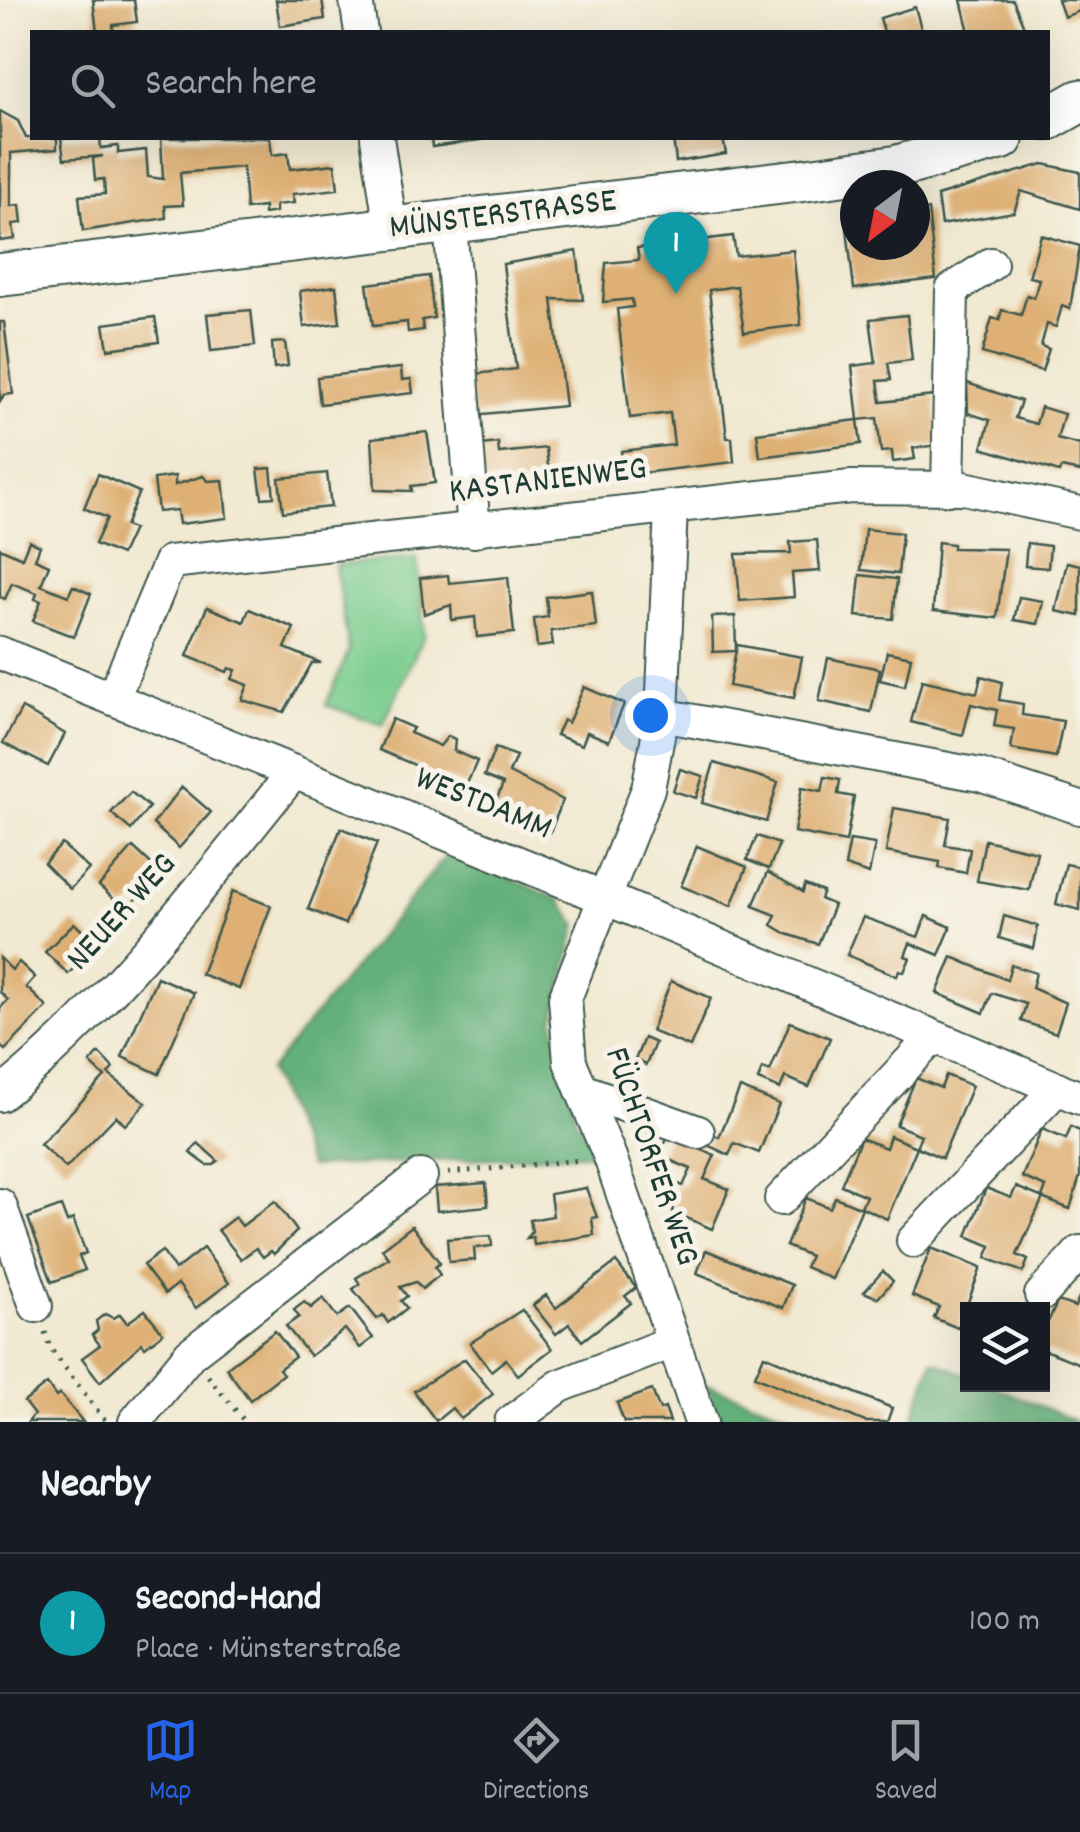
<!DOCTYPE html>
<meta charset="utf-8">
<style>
body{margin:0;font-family:Dekko,sans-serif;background:#242831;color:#f1f3f6}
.controls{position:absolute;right:30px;bottom:30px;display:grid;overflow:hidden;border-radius:0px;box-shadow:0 10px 40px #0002}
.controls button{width:90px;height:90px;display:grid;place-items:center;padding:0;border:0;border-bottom:2px solid #363941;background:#171b24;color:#f1f3f6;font:50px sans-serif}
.compass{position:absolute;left:840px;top:170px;width:90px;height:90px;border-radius:50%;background:#171b24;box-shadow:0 10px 40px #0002;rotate:212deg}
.you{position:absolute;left:650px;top:715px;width:35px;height:35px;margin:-25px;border:8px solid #fff;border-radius:50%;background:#1a73e8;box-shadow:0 0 0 15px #1a73e833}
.badge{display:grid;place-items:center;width:65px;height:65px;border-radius:50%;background:#2563eb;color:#fff;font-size:32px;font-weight:700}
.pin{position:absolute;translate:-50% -82px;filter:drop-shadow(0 2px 5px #0008)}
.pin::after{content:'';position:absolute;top:52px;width:35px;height:30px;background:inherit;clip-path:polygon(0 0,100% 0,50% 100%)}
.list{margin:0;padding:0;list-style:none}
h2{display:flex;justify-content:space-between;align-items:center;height:130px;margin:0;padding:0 40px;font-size:42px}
h2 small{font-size:32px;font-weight:400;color:#9ea1a6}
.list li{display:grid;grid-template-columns:65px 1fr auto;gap:30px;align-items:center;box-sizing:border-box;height:140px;padding:0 40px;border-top:2px solid #363941}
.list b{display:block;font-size:38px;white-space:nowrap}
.list p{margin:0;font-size:32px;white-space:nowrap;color:#9ea1a6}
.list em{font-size:32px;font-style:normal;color:#9ea1a6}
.icon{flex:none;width:55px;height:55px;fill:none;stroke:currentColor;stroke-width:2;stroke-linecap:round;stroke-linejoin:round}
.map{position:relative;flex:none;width:1080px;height:1422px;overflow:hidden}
.search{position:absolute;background:#171b24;box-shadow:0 10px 40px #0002;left:30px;right:30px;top:30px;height:110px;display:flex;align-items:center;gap:25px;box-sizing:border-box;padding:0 35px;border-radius:0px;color:#9ea1a6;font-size:38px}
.sheet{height:270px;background:#171b24}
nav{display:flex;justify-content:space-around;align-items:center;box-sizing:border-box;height:140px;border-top:2px solid #363941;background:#171b24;font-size:28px;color:#9ea1a6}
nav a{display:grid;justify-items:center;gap:5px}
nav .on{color:#2563eb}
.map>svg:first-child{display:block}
.green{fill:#7acd8f;stroke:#4c8562;stroke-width:2.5}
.forest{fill:#63b07a;stroke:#417657;stroke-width:2.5}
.building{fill:#deb074}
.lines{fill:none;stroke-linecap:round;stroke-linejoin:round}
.minor-casing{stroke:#3e574c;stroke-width:36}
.major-casing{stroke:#3e574c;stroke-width:46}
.path{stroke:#3e574c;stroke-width:5;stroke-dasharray:2.5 8;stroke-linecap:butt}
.minor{stroke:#fff;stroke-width:32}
.major{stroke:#fff;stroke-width:42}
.labels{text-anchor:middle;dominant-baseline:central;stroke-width:10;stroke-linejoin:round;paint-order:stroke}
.street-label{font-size:35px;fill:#1f3d34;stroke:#f7f3e8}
</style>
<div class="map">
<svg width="1080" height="1422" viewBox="0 0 1080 1422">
<rect width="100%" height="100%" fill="#f7f3e8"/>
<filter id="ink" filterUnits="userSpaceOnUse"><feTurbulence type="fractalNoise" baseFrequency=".01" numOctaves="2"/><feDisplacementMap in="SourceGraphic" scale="20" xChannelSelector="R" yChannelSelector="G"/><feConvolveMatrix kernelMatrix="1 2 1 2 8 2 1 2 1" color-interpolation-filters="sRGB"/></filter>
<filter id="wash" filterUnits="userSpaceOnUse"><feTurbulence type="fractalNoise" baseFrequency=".0048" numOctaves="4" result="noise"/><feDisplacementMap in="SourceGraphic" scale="40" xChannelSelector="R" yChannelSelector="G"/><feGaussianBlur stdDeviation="2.25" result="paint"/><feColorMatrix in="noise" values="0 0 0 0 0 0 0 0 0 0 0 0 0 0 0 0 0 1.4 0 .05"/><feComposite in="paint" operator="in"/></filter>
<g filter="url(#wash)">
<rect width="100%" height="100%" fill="#f1e9d1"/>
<polygon class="green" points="417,558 424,635 383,725 326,705 349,650 335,565"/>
<g class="forest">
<polygon points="449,852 560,900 577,925 554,1021 576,1120 598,1153 310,1167 269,1071"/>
<polygon points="933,1360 967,1375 968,1384 991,1385 1077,1422 912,1422"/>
<polygon points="706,1385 813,1422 721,1422"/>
</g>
<g id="blocks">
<g class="building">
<polygon points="93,0 134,0 137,22 113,25 113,32 97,32"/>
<polygon points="276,0 322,0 325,19 280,26"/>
<polygon points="961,0 1013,0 1026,32 969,32"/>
<polygon points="1058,0 1080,0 1080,11 1064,17"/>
<polygon points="915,7 922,32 884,32 880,18"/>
<polygon points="0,111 18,121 26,138 57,138 57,149 11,153 11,206 20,205 22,223 13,224 15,239 0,241"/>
<polygon points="61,138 100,138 101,148 118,146 118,153 146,150 148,177 163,179 161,138 270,138 272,155 288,153 290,169 335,164 338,189 292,194 294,203 276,205 276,212 264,214 264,207 246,209 243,167 180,173 183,205 165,206 166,218 83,231 79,196 105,194 104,179 95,180 93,158 103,156 64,159"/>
<polygon points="431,138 481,138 481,140 432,147"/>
<polygon points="673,138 723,138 726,154 676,162"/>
<polygon points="1043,164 1080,172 1080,209 1021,191 1014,212 941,225 937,196"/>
<polygon points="928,210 936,279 854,289 846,220 855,219 855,245 915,245 915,211"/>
<polygon points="1041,235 1080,246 1070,309 1062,306 1056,327 1047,324 1041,346 1049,349 1042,371 982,353 992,318 999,320 1002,310 1021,315 1027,295 1034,298 1039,279 1029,277"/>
<polygon points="733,236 736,256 793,250 801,325 744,332 737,286 709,290 727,438 732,438 734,462 624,475 621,451 674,445 670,413 630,418 617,309 633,307 632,299 603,302 606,263 639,260 637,248"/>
<polygon points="577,251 583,300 552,299 565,406 473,415 468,375 516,369 503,264"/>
<polygon points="429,276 434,318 422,320 423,330 408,332 407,322 373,326 367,284"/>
<polygon points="336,286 340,323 304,327 300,291"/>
<polygon points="251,310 255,346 211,351 207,314"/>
<polygon points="907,315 912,360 888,363 891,380 878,381 881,402 934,396 940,445 913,448 915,459 893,462 892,451 881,452 877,418 858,420 852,366 876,363 870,319"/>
<polygon points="155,317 159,342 108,349 104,324"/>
<polygon points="0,322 4,322 13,394 4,395 0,401"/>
<polygon points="285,342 288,366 274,368 272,343"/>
<polygon points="401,368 402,380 411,379 413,393 320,404 317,377"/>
<polygon points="967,383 1021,401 1015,418 1036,424 1041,407 1064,414 1057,439 1080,445 1080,472 1061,468 1059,472 982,448 990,420 968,413"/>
<polygon points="858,420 861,444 760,457 757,433"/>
<polygon points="427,432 435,483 411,486 412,491 375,490 372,438"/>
<polygon points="498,443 499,453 546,448 550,483 502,488 502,480 477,483 473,446"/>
<polygon points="271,468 274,497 262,498 258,469"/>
<polygon points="327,473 331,507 283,512 279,478"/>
<polygon points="98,474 139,492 125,526 133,529 121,555 95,544 107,518 84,508"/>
<polygon points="175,476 175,485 203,476 208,481 223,480 227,518 179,524 177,510 158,512 154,479"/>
<polygon points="865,529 902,533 898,574 861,570"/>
<polygon points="817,540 820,571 792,573 794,597 740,601 736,554 791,553 790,542"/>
<polygon points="29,541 40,546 35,559 49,565 41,585 68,596 73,586 91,594 74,637 33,621 41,601 35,599 37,593 12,583 5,599 0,597 0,548 22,558"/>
<polygon points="938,542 953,544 953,548 1006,549 997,618 933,611"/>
<polygon points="1027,543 1050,546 1048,568 1025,566"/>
<polygon points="1067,562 1080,565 1080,616 1056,611"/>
<polygon points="448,575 449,583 508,577 514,633 477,637 475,617 452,620 451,605 424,614 420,578"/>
<polygon points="860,575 897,579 893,619 856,616"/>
<polygon points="592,591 596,626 551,631 553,645 537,647 534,619 548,617 546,597"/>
<polygon points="1019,597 1043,601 1038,624 1014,620"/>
<polygon points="207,607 244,622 249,609 294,628 285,648 321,663 312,663 284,712 242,700 248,685 232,679 236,670 229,668 227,672 187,656"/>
<polygon points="735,616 736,651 713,652 712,617"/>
<polygon points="737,645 802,657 794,698 729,686"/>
<polygon points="887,652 911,657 905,686 880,680"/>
<polygon points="828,658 880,669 871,712 819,701"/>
<polygon points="981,676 1002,682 999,700 1023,704 1022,715 1063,721 1056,757 1011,749 1014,729 994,726 997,710 971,704 963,735 911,722 922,680 977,693"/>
<polygon points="584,687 624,704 609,741 587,732 582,745 556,735 563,720 568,723"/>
<polygon points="22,708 65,734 48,766 3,743"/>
<polygon points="392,719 413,728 410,733 440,746 448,736 455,739 454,751 477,761 466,786 443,777 437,782 430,779 429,771 379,750"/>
<polygon points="495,748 516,756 509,773 563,800 550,832 493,809 503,784 484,776"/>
<polygon points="714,763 778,782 766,822 702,803"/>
<polygon points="680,769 703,776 696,798 673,791"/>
<polygon points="825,777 840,780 838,794 854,797 846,842 794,832 802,787 822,791"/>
<polygon points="182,787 211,812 179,848 153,824"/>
<polygon points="131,792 149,807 131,830 111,813"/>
<polygon points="894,808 950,818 945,845 970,849 966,873 939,868 940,862 886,852"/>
<polygon points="341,828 377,843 345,924 308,909"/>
<polygon points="757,836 779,844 769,869 747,860"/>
<polygon points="850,840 875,844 869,874 845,866"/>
<polygon points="985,840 1037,852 1029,890 977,881"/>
<polygon points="62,844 89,869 70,889 44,863"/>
<polygon points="697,846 747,867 731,906 681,886"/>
<polygon points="133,847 160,872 126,910 99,886"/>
<polygon points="1066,864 1080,867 1080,910 1056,904"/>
<polygon points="768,872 803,892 805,885 823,892 820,899 834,905 818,944 787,934 772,925 776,915 753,906"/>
<polygon points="233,891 271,906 239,989 201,974"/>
<polygon points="926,916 951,927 939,955 910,943 905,956 910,958 904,972 899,970 897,976 847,955 863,917 918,937"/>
<polygon points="1004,916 1038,926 1034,949 999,938"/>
<polygon points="74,923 97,945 68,974 45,952"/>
<polygon points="952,957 1007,980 1011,965 1036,973 1032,988 1066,1003 1056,1033 1021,1021 1026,1004 992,993 984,1013 937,993"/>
<polygon points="0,958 12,970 19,962 35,977 26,987 47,1007 5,1050 0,1046 0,1008 8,1000 0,992"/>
<polygon points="157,977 194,993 159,1074 122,1057"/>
<polygon points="671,981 711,998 690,1047 651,1031"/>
<polygon points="790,1022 830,1038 809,1087 785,1077 780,1089 758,1080 762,1068 770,1071"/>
<polygon points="644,1038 655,1043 646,1065 635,1060"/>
<polygon points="99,1053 113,1068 108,1074 146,1103 125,1125 116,1116 66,1168 40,1144 105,1077 90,1063"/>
<polygon points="946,1075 972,1086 942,1158 917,1147 887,1219 861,1207 866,1196 841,1185 861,1138 886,1148 890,1136 916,1147 921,1135 896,1125 916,1078 941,1088"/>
<polygon points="740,1088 779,1104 759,1153 734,1143 729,1155 707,1145 712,1134 719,1137"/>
<polygon points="1071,1127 1080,1131 1080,1176 1070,1209 1042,1198 1046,1187 1022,1177 1042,1129 1066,1139"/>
<polygon points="670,1130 701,1143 699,1149 715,1155 704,1179 729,1189 712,1229 673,1212 678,1184 683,1186 691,1169 660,1156"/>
<polygon points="198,1143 218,1161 214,1165 207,1165 190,1153"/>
<polygon points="486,1183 488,1206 437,1211 435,1187"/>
<polygon points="1016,1187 1043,1198 1017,1255 1028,1260 1023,1272 986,1258 991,1246 967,1236 986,1188 1011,1198"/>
<polygon points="586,1188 597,1217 592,1218 594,1235 534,1245 533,1237 527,1238 532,1232 530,1220 553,1216 550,1194"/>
<polygon points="835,1197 862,1208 832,1279 805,1267 810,1256 786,1246 806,1198 830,1208"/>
<polygon points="275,1201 297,1231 274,1254 271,1251 263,1257 256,1248 241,1259 218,1230 235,1217 242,1226"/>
<polygon points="61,1206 67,1222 73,1219 86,1253 79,1256 85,1270 52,1282 28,1218"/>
<polygon points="412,1226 440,1263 435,1267 440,1275 422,1289 416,1282 400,1287 407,1296 401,1301 407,1308 388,1323 383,1315 377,1319 353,1289 360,1284 356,1278 389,1258 382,1249"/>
<polygon points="491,1236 492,1246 474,1248 475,1260 449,1262 447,1239"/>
<polygon points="203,1248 229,1283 196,1308 178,1284 165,1294 143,1265 162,1251 175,1270"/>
<polygon points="931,1248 981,1268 958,1328 934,1318 939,1307 912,1296"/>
<polygon points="706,1250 792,1285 783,1308 697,1273"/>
<polygon points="616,1262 636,1288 625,1296 631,1303 582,1341 569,1324 556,1334 533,1305 546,1295 556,1308"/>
<polygon points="883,1271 893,1281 878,1298 864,1292"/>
<polygon points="1080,1295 1080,1364 1042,1349 1043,1332 1058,1301 1075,1307"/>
<polygon points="323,1298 337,1317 350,1308 373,1338 360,1348 345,1329 310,1356 286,1326 299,1317 294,1310 304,1302 311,1308"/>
<polygon points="145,1310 163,1333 145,1347 142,1343 100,1382 82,1358 100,1345 92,1335 98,1330 96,1321 105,1314 114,1318 120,1314 127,1323"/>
<polygon points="522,1310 552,1349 518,1375 506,1359 491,1371 470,1343"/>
<polygon points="275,1331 295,1357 279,1369 283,1374 250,1400 226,1368"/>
<polygon points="764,1355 892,1408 887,1422 865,1422 755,1376"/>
<polygon points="465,1359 493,1394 461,1419 452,1408 436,1421 414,1391"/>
<polygon points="47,1384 56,1397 60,1394 83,1422 28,1422 34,1415 24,1402"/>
<polygon points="652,1390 660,1410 665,1408 670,1422 624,1422 617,1403"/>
</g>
</g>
</g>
<g filter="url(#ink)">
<use href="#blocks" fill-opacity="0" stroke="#3e574c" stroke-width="2.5"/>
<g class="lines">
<g class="minor-casing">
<g id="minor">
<polyline points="356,0 361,32"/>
<polyline points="377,138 391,229"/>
<polyline points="450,223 474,531"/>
<polyline points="948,489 952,290 991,264"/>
<polyline points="671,508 662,715 648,789 565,998 570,1062 610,1157 701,1422"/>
<polyline points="0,653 605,898 1080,1098"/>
<polyline points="113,698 170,562 851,487 964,488 1080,513"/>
<polyline points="662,715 980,775 1080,808"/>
<polyline points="582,1090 698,1132"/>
<path d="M0,1095C107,1011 208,879 294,772"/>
<polyline points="781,1199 933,1037"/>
<polyline points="0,1205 36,1306"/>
<polyline points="913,1241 1057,1088"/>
<polyline points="1041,1295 1080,1252"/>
<polyline points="135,1422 190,1354 421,1176"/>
<polyline points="511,1422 560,1386 672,1342"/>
</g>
</g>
<g class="major-casing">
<g id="major">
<polyline points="1048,119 1080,101"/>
<polyline points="0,275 803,180 896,167 1002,138"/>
</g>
</g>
<g class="path">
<polyline points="448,1173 582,1160"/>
<polyline points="45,1332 50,1348 106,1422"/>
<polyline points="208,1376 245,1422"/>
</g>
<use href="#minor" class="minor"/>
<use href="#major" class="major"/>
</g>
</g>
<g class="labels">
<g class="street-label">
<text transform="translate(503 216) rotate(-7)">MÜNSTERSTRASSE</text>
<text transform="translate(548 482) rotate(-7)">KASTANIENWEG</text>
<text transform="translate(483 805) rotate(22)">WESTDAMM</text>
<text transform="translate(123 913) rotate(-48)">NEUER WEG</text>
<text transform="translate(650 1157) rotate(71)">FÜCHTORFER WEG</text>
</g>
</g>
</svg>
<div class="controls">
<button><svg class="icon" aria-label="layers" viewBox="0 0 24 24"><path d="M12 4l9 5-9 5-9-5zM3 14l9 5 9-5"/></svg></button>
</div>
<svg class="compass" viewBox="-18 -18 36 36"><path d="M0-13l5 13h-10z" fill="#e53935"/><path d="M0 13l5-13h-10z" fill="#9ea1a6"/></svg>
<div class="you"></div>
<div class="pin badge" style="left:676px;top:294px;background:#0f9aa8">1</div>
<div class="search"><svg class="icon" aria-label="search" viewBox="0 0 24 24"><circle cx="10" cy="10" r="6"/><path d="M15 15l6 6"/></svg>Search here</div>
</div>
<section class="sheet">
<h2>Nearby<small></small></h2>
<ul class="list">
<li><span class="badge" style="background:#0f9aa8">1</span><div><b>Second-Hand</b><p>Place · Münsterstraße</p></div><em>100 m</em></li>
</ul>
</section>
<nav>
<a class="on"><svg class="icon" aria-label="map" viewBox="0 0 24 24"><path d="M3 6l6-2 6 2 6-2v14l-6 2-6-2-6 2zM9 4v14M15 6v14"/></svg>Map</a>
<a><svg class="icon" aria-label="directions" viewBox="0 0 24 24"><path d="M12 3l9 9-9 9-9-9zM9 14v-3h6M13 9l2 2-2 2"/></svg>Directions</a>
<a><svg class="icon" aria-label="saved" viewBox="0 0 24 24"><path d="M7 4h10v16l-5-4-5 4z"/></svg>Saved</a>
</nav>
